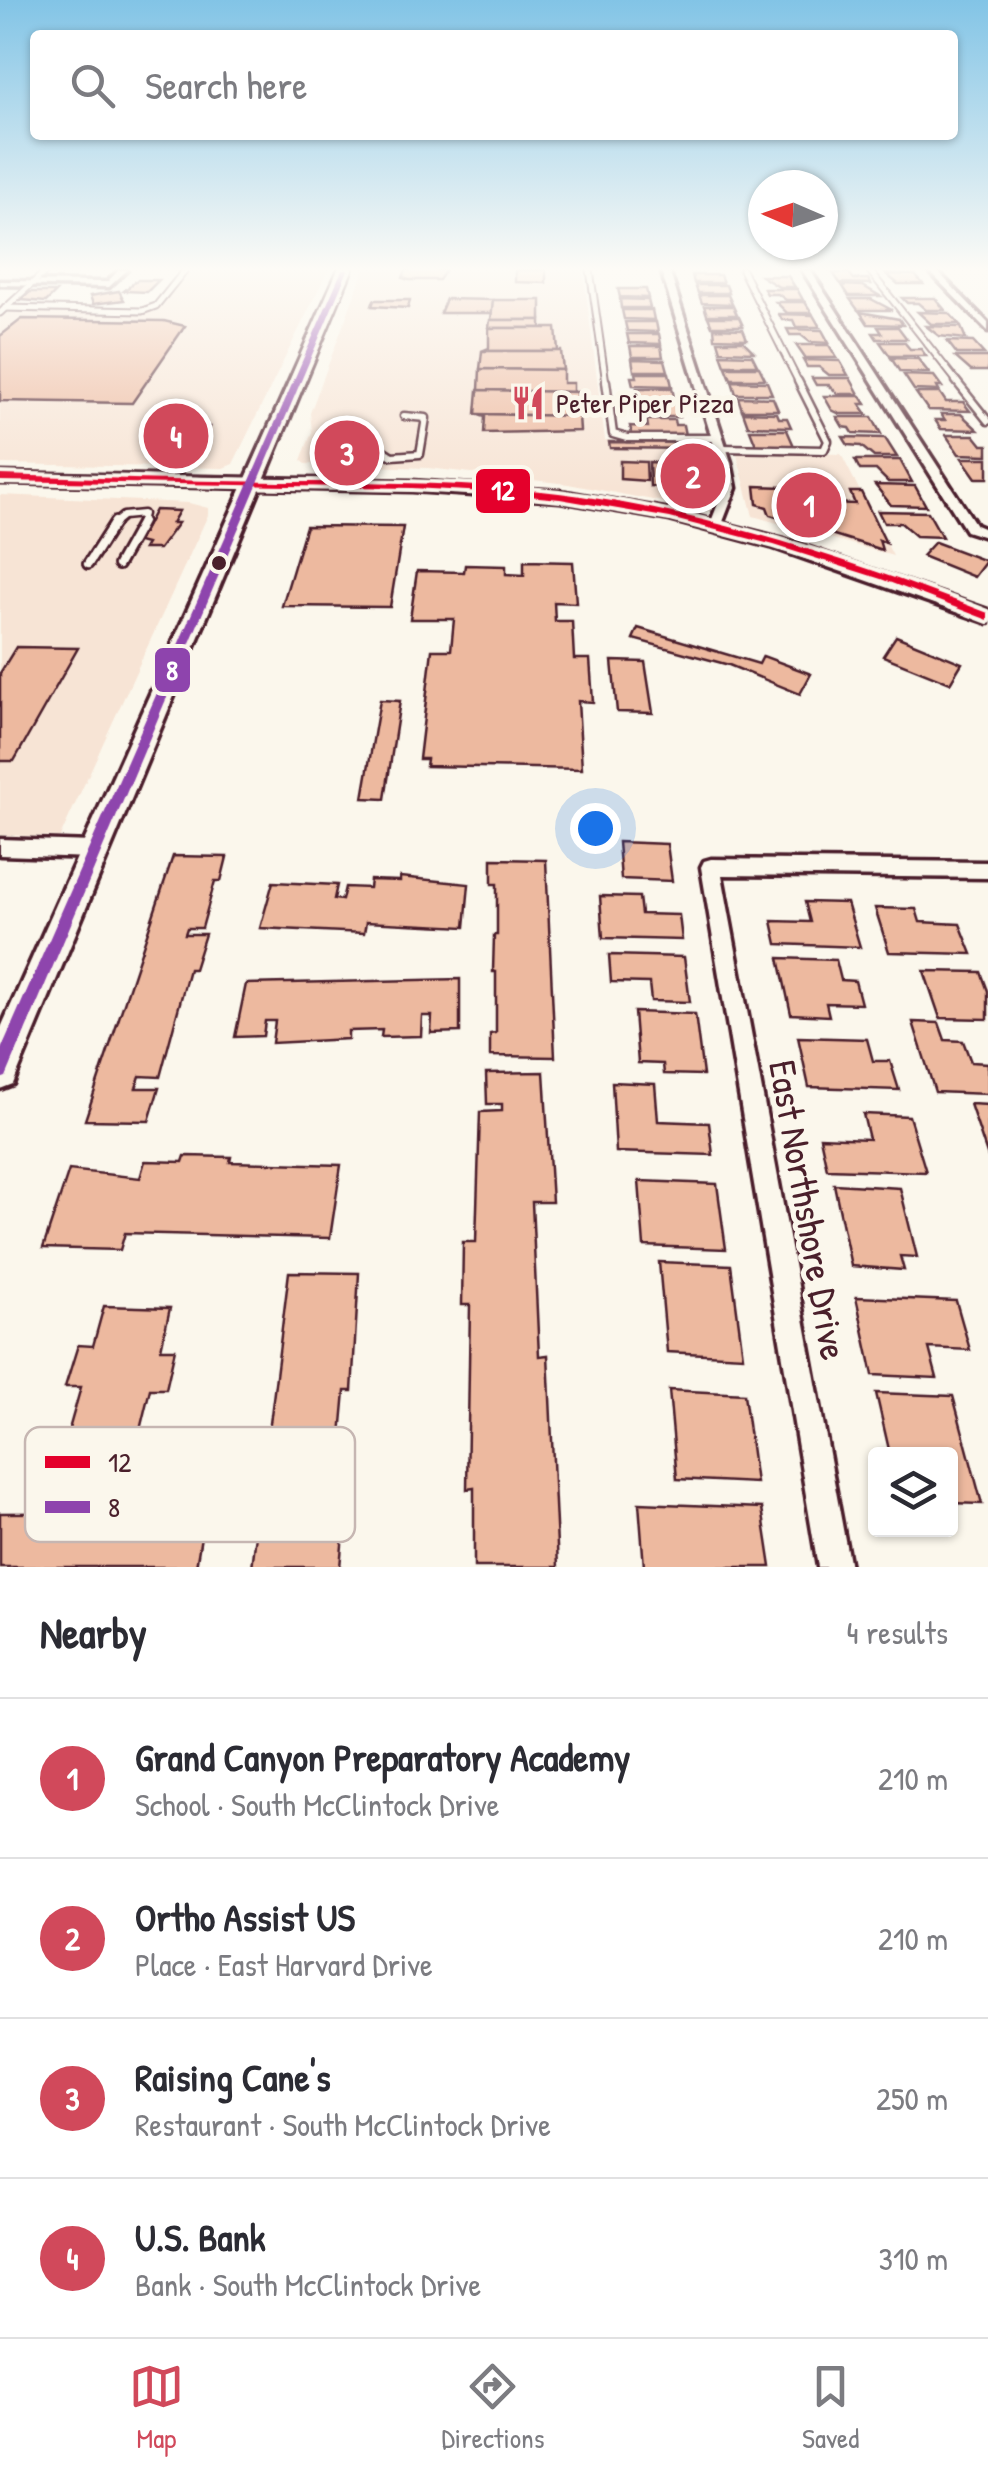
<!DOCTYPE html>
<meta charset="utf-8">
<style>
body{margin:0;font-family:"Patrick Hand",sans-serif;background:#f7f7f7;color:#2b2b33}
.controls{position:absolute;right:30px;bottom:30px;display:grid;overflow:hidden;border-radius:10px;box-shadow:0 2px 8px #0004}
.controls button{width:90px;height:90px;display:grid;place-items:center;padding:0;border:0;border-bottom:2px solid #e1e1e2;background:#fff;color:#2b2b33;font:50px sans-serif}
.compass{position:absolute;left:748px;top:170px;width:90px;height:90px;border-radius:50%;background:#fff;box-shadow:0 2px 8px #0004;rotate:272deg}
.you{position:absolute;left:595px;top:828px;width:35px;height:35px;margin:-25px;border:8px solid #fff;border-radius:50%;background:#1a73e8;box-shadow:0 0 0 15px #1a73e833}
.badge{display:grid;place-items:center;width:65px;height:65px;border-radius:50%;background:#d1495b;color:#fff;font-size:32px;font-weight:700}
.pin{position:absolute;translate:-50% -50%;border:5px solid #fff;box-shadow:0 2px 10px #0006}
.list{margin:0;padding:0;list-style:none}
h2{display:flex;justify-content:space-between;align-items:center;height:130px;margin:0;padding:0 40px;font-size:42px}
h2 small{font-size:32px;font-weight:400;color:#7c7c81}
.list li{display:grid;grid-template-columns:65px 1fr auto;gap:30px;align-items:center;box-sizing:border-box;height:160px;padding:0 40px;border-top:2px solid #e1e1e2}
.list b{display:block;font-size:38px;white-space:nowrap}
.list p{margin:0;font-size:32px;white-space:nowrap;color:#7c7c81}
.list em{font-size:32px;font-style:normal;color:#7c7c81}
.icon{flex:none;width:55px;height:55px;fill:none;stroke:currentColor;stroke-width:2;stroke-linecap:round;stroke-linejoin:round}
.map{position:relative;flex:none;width:988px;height:1567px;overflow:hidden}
.search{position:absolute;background:#fff;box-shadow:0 2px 8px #0004;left:30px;right:30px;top:30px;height:110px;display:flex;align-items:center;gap:25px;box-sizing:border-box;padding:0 35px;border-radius:10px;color:#7c7c81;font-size:38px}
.sheet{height:770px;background:#fff}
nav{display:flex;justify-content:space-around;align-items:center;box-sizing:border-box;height:140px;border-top:2px solid #e1e1e2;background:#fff;font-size:28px;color:#7c7c81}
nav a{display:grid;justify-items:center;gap:5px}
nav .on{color:#d1495b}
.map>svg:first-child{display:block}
.built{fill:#f7e4d5}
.building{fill:#edb99f;stroke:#4a1f2b;stroke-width:2.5}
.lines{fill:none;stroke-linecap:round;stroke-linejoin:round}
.lane-far2-casing{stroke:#4a1f2b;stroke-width:9}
.lane-far1-casing{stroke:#4a1f2b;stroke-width:11}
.lane-casing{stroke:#4a1f2b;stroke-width:14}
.street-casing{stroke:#4a1f2b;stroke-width:7}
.secondary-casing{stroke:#4a1f2b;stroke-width:7}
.primary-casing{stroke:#4a1f2b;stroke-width:7}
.lane-far2{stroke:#fbf7ec;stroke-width:5}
.lane-far1{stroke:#fbf7ec;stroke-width:6}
.lane{stroke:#fbf7ec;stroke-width:8}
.street{fill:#fbf7ec;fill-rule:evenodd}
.secondary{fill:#fbf7ec;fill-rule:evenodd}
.primary{fill:#fbf7ec;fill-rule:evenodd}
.bus-1-casing{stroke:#fbf7ec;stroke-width:8}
.bus-2-casing{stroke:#fbf7ec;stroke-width:8}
.bus-1{fill:#e4002b;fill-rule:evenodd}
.bus-2{fill:#8e44ad;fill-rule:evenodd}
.bus-dot{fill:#4a1f2b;stroke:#fbf7ec;stroke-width:4}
.labels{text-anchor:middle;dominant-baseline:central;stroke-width:10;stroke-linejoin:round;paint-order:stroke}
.far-poi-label{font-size:28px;fill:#4a1f2b;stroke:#fbf7ec;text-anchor:start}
.near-street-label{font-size:38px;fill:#4a1f2b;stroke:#fbf7ec}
.key{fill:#fbf7ec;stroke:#c6b6b2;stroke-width:2.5}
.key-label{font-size:28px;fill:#4a1f2b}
.line-badge{stroke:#fbf7ec;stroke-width:4}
.badge-label{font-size:28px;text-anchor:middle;font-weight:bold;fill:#fff}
</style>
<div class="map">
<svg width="988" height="1567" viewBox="0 0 988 1567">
<rect width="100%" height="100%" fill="#fbf7ec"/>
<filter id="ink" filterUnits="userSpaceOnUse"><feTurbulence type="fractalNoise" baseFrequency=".01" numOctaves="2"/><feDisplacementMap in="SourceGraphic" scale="20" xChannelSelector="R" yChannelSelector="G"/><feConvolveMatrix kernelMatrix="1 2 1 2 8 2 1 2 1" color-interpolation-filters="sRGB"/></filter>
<g filter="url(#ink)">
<g class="built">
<polygon points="189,270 328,270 233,464 223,468 0,464 0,316 13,311 155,312"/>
<polygon points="364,270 583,270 605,440 712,442 721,492 716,512 568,484 428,468 306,464 301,460 312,432 310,413"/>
<polygon points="736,451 841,454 893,556 753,516"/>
<polygon points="0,495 189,503 208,508 208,515 60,837 0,835"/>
</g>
<g class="building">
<polygon points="406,270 446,270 439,280 409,280 403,278"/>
<polygon points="515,270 546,270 546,283 515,282"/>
<polygon points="833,273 849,273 854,279 868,279 871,284 840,283"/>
<polygon points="886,274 915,275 923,284 898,284"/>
<polygon points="692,275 720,275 723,283 694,283"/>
<polygon points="761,276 788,276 795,287 779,287"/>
<polygon points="137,280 159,280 147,292 124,291"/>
<polygon points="695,285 726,285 729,293 698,293"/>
<polygon points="842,285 863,286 880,296 849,296"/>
<polygon points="618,289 646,289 648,298 620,297"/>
<polygon points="764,289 797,289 803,300 786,300 778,294 767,294"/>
<polygon points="119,291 124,300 93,304 90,296"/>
<polygon points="30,292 56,292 46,302 21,300"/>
<polygon points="699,295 728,295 732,304 702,303"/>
<polygon points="902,298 935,298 945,310 926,310 918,303 907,303"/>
<polygon points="446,299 493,300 492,313 440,313"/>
<polygon points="620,299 648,300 650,308 621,308"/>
<polygon points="850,299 871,299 892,310 858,310"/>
<polygon points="374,300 410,300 408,308 372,306"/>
<polygon points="493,300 541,300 541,320 491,320"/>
<polygon points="776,302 805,302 812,313 787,313"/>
<polygon points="704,306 733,306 737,315 707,315"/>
<polygon points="622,310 652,310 654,320 624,319"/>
<polygon points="860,312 899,319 903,325 868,324"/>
<polygon points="918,312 949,313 959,324 931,324"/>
<polygon points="779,314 813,315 820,327 796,327 793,320 782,320"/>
<polygon points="708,317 739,317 743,326 712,326"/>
<polygon points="22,319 164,321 185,326 132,403 0,401 0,336"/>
<polygon points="490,320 541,320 541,328 489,328"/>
<polygon points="625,322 656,322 658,332 627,331"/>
<polygon points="926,326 961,327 966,339 939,336"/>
<polygon points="878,327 898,327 907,339 877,339 873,333 882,333"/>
<polygon points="489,328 556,328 558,351 482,351 489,348"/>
<polygon points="714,328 743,329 747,339 715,338"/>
<polygon points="787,329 822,330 829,343 810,342 801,335 790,335"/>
<polygon points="627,334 659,334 661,344 629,343"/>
<polygon points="718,341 743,341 754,352 721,351"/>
<polygon points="947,341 973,342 984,354 957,354"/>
<polygon points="880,342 904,342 910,349 921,349 926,356 890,356"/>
<polygon points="796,345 829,345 837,358 805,358"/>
<polygon points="630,346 661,346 663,357 632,357"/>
<polygon points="482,351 561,351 563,370 480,369"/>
<polygon points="721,354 752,355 757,365 725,365"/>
<polygon points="955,357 988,357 988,371 971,371"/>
<polygon points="891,358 918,359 929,373 900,372"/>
<polygon points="632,359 665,360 668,371 634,371"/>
<polygon points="803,360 840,361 848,375 829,375 819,367 807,367"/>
<polygon points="726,367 759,367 765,379 731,379"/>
<polygon points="480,369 563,370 563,383 573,383 573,392 479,390"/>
<polygon points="636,373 669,373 672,386 633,385 631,377 637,377"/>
<polygon points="904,375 934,376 942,387 937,387 939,391 914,390"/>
<polygon points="812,378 850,378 859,394 838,394 829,385 816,385"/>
<polygon points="732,381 767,382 772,394 736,394"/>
<polygon points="637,388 672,388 675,401 640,400"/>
<polygon points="478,390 577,392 579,416 476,414"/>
<polygon points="916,393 940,393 946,402 963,402 970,411 928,410"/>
<polygon points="824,396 861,396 866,404 860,404 867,414 840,414 832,410"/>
<polygon points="738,397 773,398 778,410 742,410"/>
<polygon points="640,403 676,404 679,417 643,417"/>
<polygon points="743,412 777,413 779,418 787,418 791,427 748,426"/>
<polygon points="476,414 579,416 580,431 484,433 485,417"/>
<polygon points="941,414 961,414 978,430 941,429 935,420 945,420"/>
<polygon points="837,417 872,417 881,434 853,433 850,428 843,427"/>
<polygon points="647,420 674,420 675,425 683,425 685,435 632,434 630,426 648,427"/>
<polygon points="177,426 209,427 198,445 163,448 167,441 146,440 152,430 174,431"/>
<polygon points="750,430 787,430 794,446 756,445"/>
<polygon points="946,435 974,435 982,445 988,445 988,455 959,454"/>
<polygon points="843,437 885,438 897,457 874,457 861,446 848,445"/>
<polygon points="609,442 697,443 698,449 610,448"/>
<polygon points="323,449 374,450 372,457 356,457 355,461 319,460"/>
<polygon points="962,458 988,458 988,478 976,478"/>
<polygon points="855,460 900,460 912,482 888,482 876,470 860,470"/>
<polygon points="620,461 646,462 647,481 620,479"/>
<polygon points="649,462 675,464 677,487 650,486"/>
<polygon points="678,464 704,465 708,489 680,487"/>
<polygon points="875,485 915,486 926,506 891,505"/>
<polygon points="755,486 816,488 827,503 855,504 850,492 861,492 886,543 879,540 882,550 770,515 767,507 757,504"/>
<polygon points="155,510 179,511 172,523 178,523 159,549 143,549 146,544 138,542"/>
<polygon points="878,511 928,512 942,537 916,536 901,523 884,523"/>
<polygon points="306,526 403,527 390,607 282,606"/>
<polygon points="935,542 986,561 974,577 922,556"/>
<polygon points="524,561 573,562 576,603 554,602 555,621 572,621 574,659 590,659 593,702 578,701 582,769 426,766 427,759 419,759 432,650 451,650 454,619 410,619 417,571 464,572 465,565 506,566 506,574 524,575"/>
<polygon points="638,628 759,664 763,656 811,674 800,694 729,665 633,639"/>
<polygon points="896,636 962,663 950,683 883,656"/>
<polygon points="16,647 78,648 14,761 0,761 0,673"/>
<polygon points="612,661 645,662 653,713 617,712"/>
<polygon points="380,700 400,701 385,799 363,798"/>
<polygon points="618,842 667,844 672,881 621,879"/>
<polygon points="173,856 227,857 221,881 215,881 202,928 187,928 185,934 205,934 194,969 189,969 160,1077 140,1076 136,1088 159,1088 149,1121 85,1120"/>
<polygon points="492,859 546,860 555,1057 490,1056 490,1034 496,1033 496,972 493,972 494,935 497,935 497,884 492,884"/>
<polygon points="400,877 469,884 465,927 366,922 364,933 260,928 273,882 337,885 334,899 342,900 345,887 369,888 370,880 400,881"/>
<polygon points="600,896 639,897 641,914 679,915 682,940 603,938"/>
<polygon points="805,902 847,903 860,947 777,944 772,921 810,922"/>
<polygon points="875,908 916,909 920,922 960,924 972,954 889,952"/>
<polygon points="609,955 684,957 690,1002 651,1001 649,983 611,982"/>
<polygon points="779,958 836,960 841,980 855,981 861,1004 826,1003 829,1016 791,1014"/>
<polygon points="924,971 981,972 988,991 988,1019 940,1018"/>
<polygon points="460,979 460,1032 431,1033 432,1016 422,1016 421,1036 381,1037 382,1030 348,1031 348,1039 272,1043 275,1021 265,1021 263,1036 235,1037 246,984"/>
<polygon points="634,1012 695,1014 703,1075 664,1074 663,1064 638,1063"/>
<polygon points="913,1022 939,1023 945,1040 963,1041 971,1062 988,1063 988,1094 935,1092"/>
<polygon points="798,1037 867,1039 873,1061 890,1061 899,1090 809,1087"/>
<polygon points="544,1072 552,1202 532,1202 539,1356 548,1355 558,1567 474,1567 474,1488 467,1489 470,1305 462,1305 463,1242 476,1242 480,1112 502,1111 502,1104 487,1104 486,1073"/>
<polygon points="612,1082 655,1084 658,1121 709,1123 713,1155 616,1152"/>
<polygon points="970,1104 988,1105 988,1157"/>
<polygon points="863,1114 909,1116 926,1172 827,1169 820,1137 869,1139"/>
<polygon points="185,1156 231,1157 230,1162 341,1165 330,1238 125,1233 120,1250 43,1248 69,1170 140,1178 145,1161 183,1162"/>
<polygon points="639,1181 717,1184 726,1249 644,1246"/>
<polygon points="834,1184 900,1188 917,1257 900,1256 904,1270 851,1266"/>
<polygon points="659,1262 731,1265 743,1356 667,1352"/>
<polygon points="289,1272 359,1273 352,1391 345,1391 340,1446 351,1447 340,1567 252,1567"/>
<polygon points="856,1297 956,1301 970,1350 929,1348 937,1378 873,1375"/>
<polygon points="104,1306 170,1308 161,1349 175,1349 166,1389 150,1389 139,1434 68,1433 81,1387 65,1387 78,1345 93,1346"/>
<polygon points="669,1390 744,1394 756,1483 677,1479"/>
<polygon points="876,1393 953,1396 982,1504 950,1503 950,1454 890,1454"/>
<polygon points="639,1503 762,1508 771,1567 644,1567"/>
<polygon points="205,1512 196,1567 0,1567 0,1513"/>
</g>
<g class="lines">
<g class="lane-far2-casing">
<g id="lane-far2">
<polyline points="590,270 606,383"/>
<polyline points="742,270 799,383"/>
<polyline points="869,270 958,383"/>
<polyline points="5,308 142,311 156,306 185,270"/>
<polyline points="0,313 47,270"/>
</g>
</g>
<g class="lane-far1-casing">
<g id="lane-far1">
<polyline points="606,381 613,434 627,438 718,438"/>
<polyline points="956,381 988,421"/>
<polyline points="164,430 178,409"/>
<polyline points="329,433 330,443 336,446 378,447 392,456 420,454 426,418 404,416"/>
<polyline points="721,448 824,450 828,441 798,381"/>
<polyline points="149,454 158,441"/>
<polyline points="112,525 123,516 143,514 140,525"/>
</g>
</g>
<g class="lane-casing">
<g id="lane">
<polyline points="88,564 115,522"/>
<polyline points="118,565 142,522"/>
</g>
</g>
<g class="street-casing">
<g id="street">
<polygon points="119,270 127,270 109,287 0,285 0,281 107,282"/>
<polygon points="661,270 669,270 731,462 736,488 721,527 715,531 709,527 724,488 719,462"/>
<polygon points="802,270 810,270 976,525 988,530 988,538 966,531"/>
<polygon points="928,270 936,270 988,323 988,331"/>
<polygon points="0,839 93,842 100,845 102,850 100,855 93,858 0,855"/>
<polygon points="711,859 988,862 988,878 722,875 850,1567 818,1567 701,867 704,861"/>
</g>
</g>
<g class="secondary-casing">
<polygon id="secondary" points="0,473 412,481 560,491 670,510 784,539 988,610 988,623 771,547 670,520 560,501 412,491 0,483"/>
</g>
<g class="primary-casing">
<polygon id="primary" points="339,270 351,270 13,1084 0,1089 0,1030"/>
</g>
<use href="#lane-far2" class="lane-far2"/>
<use href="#lane-far1" class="lane-far1"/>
<use href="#lane" class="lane"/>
<use href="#street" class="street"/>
<use href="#secondary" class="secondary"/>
<use href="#primary" class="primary"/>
<g class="bus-1-casing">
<path id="bus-1" d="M0,475C93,478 187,481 280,482C373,482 467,482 559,493C707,512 850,559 988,613V620L881,579L774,545L670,518L560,499L486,492L412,488L0,481Z"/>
</g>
<g class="bus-2-casing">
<polygon id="bus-2" points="342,270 348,270 6,1077 0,1079 0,1052"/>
</g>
<use href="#bus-1" class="bus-1"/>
<use href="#bus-2" class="bus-2"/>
</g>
</g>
<linearGradient id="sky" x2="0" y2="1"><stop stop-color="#82c4e6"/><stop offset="0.55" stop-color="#fdfbf6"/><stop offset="1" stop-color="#fdfbf6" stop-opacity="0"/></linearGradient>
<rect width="988" height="489" fill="url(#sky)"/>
<defs>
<g id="restaurant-bare" transform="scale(2.7)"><path d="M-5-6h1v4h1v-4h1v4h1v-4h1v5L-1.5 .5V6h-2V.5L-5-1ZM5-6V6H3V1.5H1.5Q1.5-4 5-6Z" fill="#d1495b" stroke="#fbf7ec" stroke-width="2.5" paint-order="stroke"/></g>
</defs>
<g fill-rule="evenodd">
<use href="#restaurant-bare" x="528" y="403"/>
</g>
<circle class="bus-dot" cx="219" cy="563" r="9"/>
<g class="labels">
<g class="far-poi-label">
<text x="556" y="403">Peter Piper Pizza</text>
</g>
<g class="near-street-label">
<text transform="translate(809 1210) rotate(80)">East Northshore Drive</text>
</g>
</g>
<rect x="25" y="1427" width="330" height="115" rx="15" class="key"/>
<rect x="45" y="1456" width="45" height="12" fill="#e4002b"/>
<rect x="45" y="1501" width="45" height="12" fill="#8e44ad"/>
<g class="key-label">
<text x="108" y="1472">12</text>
<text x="108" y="1517">8</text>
</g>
<g class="line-badge">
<rect x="474" y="467" width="58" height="48" rx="10" fill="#e4002b"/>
<rect x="153" y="646" width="39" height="48" rx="10" fill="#8e44ad"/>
</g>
<g class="badge-label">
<text x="503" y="500">12</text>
<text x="172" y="680">8</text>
</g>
</svg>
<div class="controls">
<button><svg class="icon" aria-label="layers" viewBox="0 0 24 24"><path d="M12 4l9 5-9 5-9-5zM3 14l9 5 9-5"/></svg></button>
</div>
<svg class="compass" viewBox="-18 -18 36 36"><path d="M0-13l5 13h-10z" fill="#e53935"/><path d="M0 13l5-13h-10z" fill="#7c7c81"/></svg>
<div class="you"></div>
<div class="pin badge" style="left:809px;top:505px">1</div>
<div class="pin badge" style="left:693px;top:476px">2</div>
<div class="pin badge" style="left:347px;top:453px">3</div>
<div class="pin badge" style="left:176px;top:436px">4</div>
<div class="search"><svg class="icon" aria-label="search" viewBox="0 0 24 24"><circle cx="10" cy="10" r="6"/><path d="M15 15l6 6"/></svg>Search here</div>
</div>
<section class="sheet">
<h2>Nearby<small>4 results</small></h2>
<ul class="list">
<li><span class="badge">1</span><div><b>Grand Canyon Preparatory Academy</b><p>School · South McClintock Drive</p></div><em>210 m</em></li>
<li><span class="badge">2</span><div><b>Ortho Assist US</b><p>Place · East Harvard Drive</p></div><em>210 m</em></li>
<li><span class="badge">3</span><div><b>Raising Cane's</b><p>Restaurant · South McClintock Drive</p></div><em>250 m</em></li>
<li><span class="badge">4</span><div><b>U.S. Bank</b><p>Bank · South McClintock Drive</p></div><em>310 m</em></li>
</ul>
</section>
<nav>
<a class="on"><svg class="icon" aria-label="map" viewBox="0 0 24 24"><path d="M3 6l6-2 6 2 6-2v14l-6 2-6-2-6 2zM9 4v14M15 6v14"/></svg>Map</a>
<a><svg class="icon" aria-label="directions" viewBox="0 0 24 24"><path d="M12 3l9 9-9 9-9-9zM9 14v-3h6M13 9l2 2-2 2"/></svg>Directions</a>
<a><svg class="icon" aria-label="saved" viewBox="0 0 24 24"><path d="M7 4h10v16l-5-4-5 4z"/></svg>Saved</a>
</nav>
